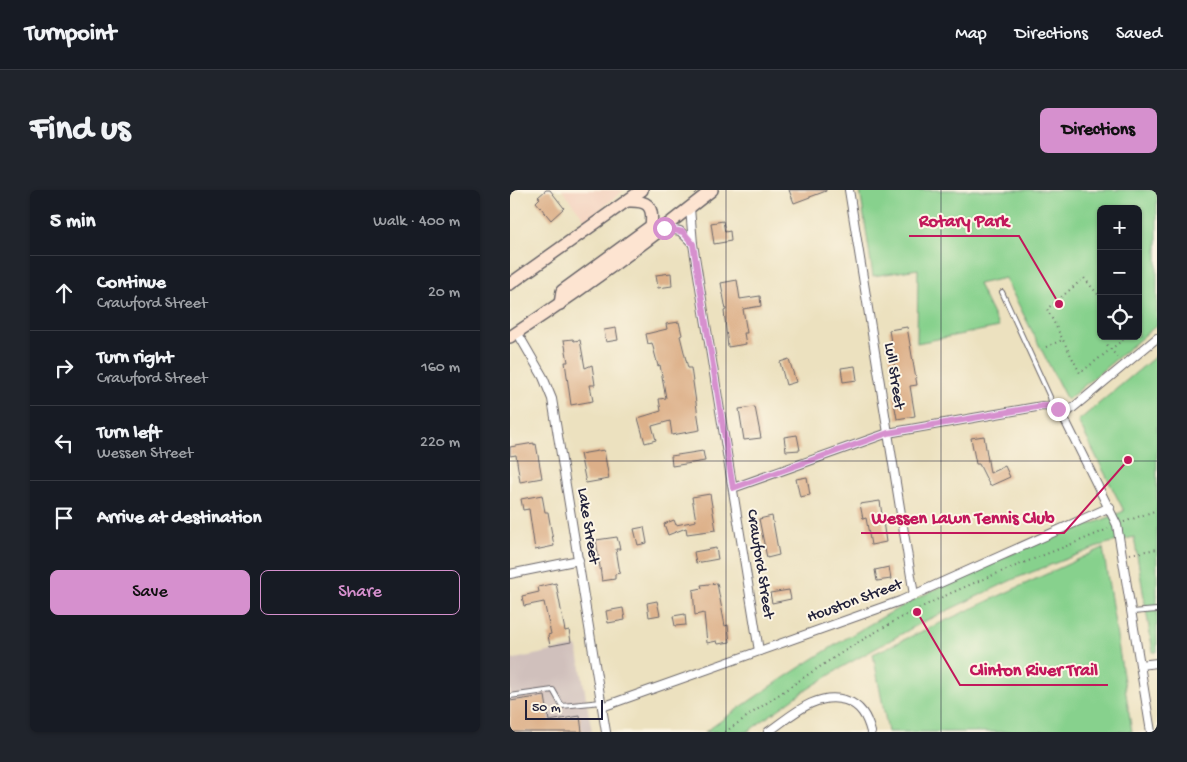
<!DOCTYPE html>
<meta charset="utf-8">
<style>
body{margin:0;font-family:"Gochi Hand",sans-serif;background:#20242c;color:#f1f3f6}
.controls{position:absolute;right:15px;top:15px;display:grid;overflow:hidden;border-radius:8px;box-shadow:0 1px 4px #0004}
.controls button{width:45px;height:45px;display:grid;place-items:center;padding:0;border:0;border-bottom:1px solid #363941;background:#171b24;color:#f1f3f6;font:25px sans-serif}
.scale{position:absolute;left:15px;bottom:12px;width:78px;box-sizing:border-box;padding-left:5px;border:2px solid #22223b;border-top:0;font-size:14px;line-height:18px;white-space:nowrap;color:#22223b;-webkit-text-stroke:4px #fcf5e5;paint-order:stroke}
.stop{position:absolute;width:15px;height:15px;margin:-11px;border:4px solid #d690ce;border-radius:50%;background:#fff}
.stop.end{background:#d690ce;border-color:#fff;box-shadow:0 1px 5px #0008}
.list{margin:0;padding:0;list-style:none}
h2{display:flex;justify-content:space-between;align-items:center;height:65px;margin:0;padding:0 20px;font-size:21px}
h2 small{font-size:16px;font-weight:400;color:#9ea1a6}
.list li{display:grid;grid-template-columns:32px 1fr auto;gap:15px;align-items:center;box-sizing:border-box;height:75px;padding:0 20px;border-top:1px solid #363941}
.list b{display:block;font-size:19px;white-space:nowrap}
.list p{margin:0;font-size:16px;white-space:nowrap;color:#9ea1a6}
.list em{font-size:16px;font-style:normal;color:#9ea1a6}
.actions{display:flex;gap:10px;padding:15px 20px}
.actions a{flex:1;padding:11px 0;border:1px solid #d690ce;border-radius:8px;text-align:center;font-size:18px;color:#d690ce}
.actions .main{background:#d690ce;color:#111}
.icon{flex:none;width:28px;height:28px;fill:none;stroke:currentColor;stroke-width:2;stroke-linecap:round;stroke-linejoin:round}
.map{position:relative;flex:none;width:647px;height:542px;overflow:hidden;border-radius:8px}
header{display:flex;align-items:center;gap:30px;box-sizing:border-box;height:70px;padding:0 25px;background:#171b24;border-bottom:1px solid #363941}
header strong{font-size:24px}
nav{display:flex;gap:28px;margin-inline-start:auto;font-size:18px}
.intro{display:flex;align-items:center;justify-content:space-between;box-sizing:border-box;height:120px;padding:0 30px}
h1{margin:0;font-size:35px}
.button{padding:12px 22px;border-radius:8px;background:#d690ce;color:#111;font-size:18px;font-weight:700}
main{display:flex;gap:30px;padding:0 30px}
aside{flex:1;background:#171b24;border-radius:8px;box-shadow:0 1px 4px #0004}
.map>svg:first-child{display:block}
.built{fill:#f4d3c0}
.industrial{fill:#d0c0bc}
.green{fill:#87d18d;stroke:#547a64;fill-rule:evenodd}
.building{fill:#ddb089}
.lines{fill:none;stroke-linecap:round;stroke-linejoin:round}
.lane-casing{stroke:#696569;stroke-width:6}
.street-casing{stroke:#696569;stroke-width:10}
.secondary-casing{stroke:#696569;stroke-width:14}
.path{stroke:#696569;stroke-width:2;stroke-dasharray:1 4;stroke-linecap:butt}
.lane{stroke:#fff;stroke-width:4}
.street{stroke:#fff;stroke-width:8}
.secondary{stroke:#fde4d1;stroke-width:11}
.route{stroke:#d690ce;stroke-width:6}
.grid{fill:none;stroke:#22223b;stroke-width:1;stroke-opacity:0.55}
.labels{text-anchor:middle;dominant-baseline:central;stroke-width:4;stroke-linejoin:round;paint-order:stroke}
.street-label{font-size:16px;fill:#22223b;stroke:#fcf5e5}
.leader{fill:none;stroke:#c2185b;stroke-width:2}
.callout-dot{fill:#c2185b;stroke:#fcf5e5;stroke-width:2}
.callout-label{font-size:18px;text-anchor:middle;font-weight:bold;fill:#c2185b;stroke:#fcf5e5;stroke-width:4;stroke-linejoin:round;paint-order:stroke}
</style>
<header>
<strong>Turnpoint</strong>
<nav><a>Map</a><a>Directions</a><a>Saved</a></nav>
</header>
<div class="intro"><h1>Find us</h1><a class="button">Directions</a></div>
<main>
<aside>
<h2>5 min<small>Walk · 400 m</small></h2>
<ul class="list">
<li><svg class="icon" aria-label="ahead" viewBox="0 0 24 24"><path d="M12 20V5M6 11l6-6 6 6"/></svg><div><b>Continue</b><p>Crawford Street</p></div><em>20 m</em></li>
<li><svg class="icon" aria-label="right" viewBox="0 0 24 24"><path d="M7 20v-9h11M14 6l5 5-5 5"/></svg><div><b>Turn right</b><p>Crawford Street</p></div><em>160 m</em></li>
<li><svg class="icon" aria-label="left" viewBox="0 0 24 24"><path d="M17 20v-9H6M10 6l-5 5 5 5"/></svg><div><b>Turn left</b><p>Wessen Street</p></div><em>220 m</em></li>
<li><svg class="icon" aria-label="arrive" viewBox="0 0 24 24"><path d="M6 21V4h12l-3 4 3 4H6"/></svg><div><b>Arrive at destination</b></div></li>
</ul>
<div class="actions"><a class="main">Save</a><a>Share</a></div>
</aside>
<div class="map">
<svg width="647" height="542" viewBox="0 0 647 542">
<rect width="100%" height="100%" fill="#fcf5e5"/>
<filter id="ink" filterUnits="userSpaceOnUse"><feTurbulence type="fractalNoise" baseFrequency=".02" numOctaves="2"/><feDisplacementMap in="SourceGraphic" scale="10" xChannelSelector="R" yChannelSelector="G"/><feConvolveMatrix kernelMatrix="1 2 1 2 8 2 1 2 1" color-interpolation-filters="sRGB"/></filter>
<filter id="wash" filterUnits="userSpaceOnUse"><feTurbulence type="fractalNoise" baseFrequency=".0096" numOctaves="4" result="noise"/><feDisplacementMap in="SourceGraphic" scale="20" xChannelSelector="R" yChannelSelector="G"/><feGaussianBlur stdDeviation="1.12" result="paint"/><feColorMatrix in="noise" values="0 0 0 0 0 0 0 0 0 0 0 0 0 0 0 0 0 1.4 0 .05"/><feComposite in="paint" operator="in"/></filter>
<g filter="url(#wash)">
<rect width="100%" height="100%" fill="#ece1bf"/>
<polygon class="built" points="52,0 114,0 76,31"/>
<polygon class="industrial" points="67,456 82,542 0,542 0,470"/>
<g class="green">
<path d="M350,0H647V135L557,210L495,88L468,94L489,137L407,153L408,79L363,86ZM591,19H628V146H591Z"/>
<path d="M647,165V462H643L624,347L595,354L504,389L413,432L334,476L290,504L237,542H195C273,487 352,434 438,393C462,381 486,370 511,360C545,346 580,336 614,321L568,231Z"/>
<polygon points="593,358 622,542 378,542 363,464"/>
</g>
<g id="blocks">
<g class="building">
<polygon points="36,0 40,0 54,18 41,30 26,12 30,8 28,7"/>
<polygon points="279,0 316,0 316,1 284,13"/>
<polygon points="213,31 215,42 220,41 221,51 204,54 201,33"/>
<polygon points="161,83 162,96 148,98 146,85"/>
<polygon points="227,90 230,109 250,106 251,116 233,119 237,143 234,143 236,154 218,157 214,121 216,120 211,93"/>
<polygon points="169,132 172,145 170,146 178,178 181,178 190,240 162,245 160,231 142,236 146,250 135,253 128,228 151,221 149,209 156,208 150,175 148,176 142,153 138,154 136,144 157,139 156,134"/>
<polygon points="397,137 407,195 400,196 405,226 387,229 383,206 390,205 384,171 380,171 379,159 382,158 379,140"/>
<polygon points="106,138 108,150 96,152 94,140"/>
<polygon points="63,149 64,151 70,150 75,178 82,175 85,195 80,195 83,211 61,215 55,172 58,172 54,150"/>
<polygon points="279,169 286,192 276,195 270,172"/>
<polygon points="345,176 347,190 333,192 331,178"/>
<polygon points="245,217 251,248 234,250 229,219"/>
<polygon points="287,245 290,260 276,261 274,247"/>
<polygon points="474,246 480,283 495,276 500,287 480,296 469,274 466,274 461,248"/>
<polygon points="24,253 24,255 26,254 32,288 10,292 6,265 0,266 0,257"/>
<polygon points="94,260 99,289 76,293 70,264"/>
<polygon points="193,261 195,271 162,276 161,266"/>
<polygon points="297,287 300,305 290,307 286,289"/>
<polygon points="200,304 206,340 177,344 176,338 158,345 154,334 164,330 166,335 186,331 182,307"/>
<polygon points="32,305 35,322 38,322 44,356 25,360 19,319 13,320 11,309"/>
<polygon points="370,311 376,352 361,355 356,328 353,329 350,314"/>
<polygon points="262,326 269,365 257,368 249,329"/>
<polygon points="134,337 137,353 128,355 124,339"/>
<polygon points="107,347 110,359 106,359 110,383 105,384 105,389 92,391 86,350"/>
<polygon points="206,358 208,369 186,373 184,362"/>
<polygon points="379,377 381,389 367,391 365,380"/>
<polygon points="46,393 55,441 59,440 61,452 40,456 38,445 41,444 34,412 14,416 12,406 29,402 28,397"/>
<polygon points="207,393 215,436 218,435 220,452 208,454 207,451 197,453 194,423 185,425 183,400 192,398 191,395"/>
<polygon points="279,400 281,409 262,413 260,403"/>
<polygon points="147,411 150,425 139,427 137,413"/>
<polygon points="113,418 115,430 98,433 96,421"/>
<polygon points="175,424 176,435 165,436 163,426"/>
<polygon points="35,506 39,531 70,526 72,542 0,542 0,511"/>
</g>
</g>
</g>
<g filter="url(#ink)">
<use href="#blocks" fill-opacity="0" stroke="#696569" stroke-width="1"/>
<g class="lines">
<g class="lane-casing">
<g id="lane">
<polyline points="492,102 540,207 542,216"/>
<polyline points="622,422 647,420"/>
<polyline points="0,506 43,500 52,516 91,512"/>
</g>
</g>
<g class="street-casing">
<g id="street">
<polyline points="339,0 404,405"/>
<polyline points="180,18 183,54 249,461"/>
<polyline points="154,38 170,41 183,54"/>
<polyline points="7,142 33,187 42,209 96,542"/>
<polyline points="553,226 607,335 641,542"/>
<polyline points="223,298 378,243 532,216 544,217 553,226 647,148"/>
<polyline points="0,384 69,370"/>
<polyline points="630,475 647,473"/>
<polyline points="92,517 390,411 600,317"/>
<path d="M258,542C280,527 306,501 335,510C351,515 357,527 361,542"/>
</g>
</g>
<g class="secondary-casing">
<g id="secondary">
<polyline points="0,94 132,0"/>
<path d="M50,114L52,101L141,36C144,15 137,10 117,11"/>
<path d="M0,147C70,101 137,52 202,0"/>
</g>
</g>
<g class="path">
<polyline points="591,108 574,88 537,119 570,183 618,146"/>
<polyline points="597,155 608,168"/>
<polyline points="536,157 552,150"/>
<polyline points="614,332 647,320"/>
<polyline points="620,364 647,359"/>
<path d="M215,542C277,499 339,454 406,420C468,388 535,366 598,339"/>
</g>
<use href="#lane" class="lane"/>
<use href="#street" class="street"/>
<use href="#secondary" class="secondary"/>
</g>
</g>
<g class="lines" filter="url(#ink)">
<polyline class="route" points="154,38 173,42 183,54 223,298 378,243 532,216 542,216 548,219"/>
</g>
<path class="grid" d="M216,0V542M431,0V542M0,271H647"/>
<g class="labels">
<g class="street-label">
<text transform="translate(383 186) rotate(81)">Lull Street</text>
<text transform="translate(77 336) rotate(81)">Lake Street</text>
<text transform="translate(249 374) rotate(81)">Crawford Street</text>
<text transform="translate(345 412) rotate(-20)">Houston Street</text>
</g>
</g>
<path class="leader" d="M549 114L509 46H399M618 270L554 343H351M407 422L450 495H598"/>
<g class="callout-dot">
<circle cx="549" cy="114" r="5"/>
<circle cx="618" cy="270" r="5"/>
<circle cx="407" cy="422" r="5"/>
</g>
<g class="callout-label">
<text x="454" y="36">Rotary Park</text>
<text x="453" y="333">Wessen Lawn Tennis Club</text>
<text x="524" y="485">Clinton River Trail</text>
</g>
</svg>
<div class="controls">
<button>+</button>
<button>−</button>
<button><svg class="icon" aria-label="locate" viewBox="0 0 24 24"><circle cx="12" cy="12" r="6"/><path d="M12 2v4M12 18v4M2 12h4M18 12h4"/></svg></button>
</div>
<div class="scale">50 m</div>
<div class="stop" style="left:154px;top:38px"></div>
<div class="stop end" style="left:548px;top:219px"></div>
</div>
</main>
